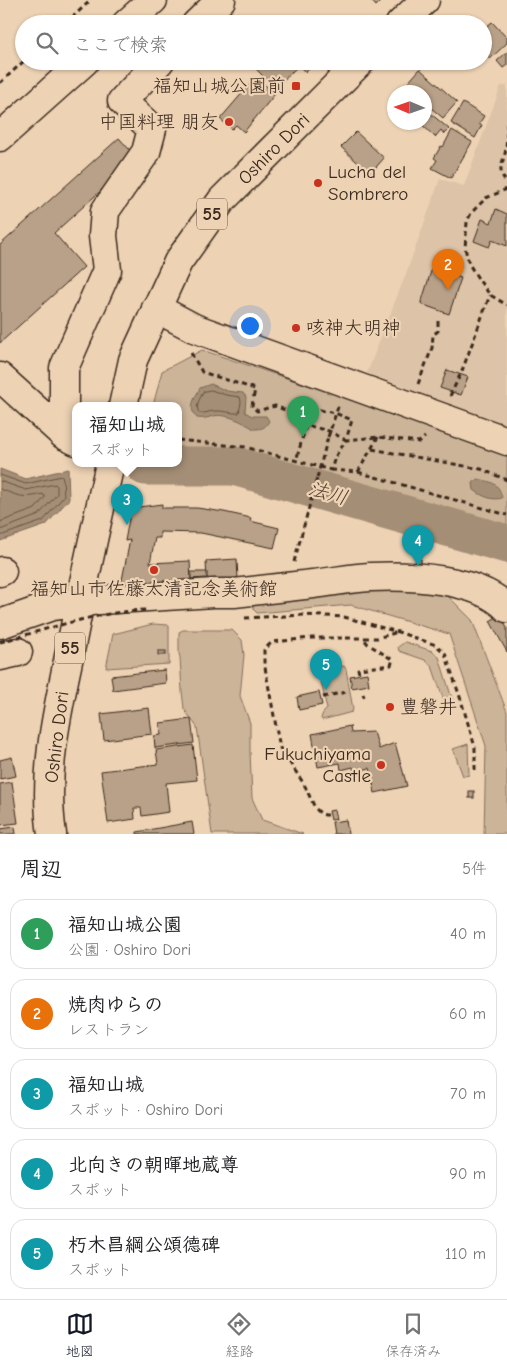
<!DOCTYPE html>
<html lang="ja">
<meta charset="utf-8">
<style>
body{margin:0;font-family:"Comic Neue","Klee One",sans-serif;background:#f2f2f2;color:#202124}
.compass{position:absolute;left:387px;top:85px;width:45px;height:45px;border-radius:50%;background:#fff;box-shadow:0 1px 4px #0004;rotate:272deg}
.you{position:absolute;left:249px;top:325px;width:18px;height:18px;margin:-12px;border:4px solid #fff;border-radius:50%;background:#1a73e8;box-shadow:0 0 0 8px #1a73e833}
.badge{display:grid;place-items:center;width:32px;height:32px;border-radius:50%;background:#111827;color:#fff;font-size:16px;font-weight:700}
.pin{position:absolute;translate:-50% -41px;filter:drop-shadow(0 1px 2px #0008)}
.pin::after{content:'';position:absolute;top:26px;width:18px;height:15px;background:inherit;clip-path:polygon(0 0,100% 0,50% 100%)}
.popup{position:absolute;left:72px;top:402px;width:110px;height:65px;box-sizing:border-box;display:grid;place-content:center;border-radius:10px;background:#fff;filter:drop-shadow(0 1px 4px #0005);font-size:16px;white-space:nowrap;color:#757577}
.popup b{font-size:19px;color:#202124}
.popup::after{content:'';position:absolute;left:50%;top:100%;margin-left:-10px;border:10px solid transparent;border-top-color:#fff}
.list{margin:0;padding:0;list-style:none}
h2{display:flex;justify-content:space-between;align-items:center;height:65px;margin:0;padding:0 20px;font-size:21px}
h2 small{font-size:16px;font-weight:400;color:#757577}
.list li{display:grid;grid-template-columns:32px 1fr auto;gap:15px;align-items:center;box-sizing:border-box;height:70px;margin:0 10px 10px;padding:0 10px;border:1px solid #e0e0e0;border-radius:15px}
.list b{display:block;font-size:19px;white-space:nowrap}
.list p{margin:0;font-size:16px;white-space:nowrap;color:#757577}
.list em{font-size:16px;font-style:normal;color:#757577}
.icon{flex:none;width:28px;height:28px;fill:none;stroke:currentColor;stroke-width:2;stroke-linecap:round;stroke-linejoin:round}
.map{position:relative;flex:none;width:507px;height:834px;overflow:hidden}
.search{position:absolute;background:#fff;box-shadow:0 1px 4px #0004;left:15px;right:15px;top:15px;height:55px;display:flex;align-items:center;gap:12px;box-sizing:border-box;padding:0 18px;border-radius:28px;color:#757577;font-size:19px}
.sheet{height:465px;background:#fff}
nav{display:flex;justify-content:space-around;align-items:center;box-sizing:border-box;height:70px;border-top:1px solid #e0e0e0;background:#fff;font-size:14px;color:#757577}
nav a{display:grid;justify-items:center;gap:2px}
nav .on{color:#111827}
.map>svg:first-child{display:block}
.built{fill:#ddc3a7}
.green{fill:#ccb499;stroke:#846f5c}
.water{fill:#a58e76;stroke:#7b6653}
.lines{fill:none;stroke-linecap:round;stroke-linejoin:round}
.shore{stroke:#655241;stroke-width:1}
.river{stroke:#a58e76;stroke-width:39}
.building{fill:#b8a188;stroke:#3b2a1e}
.minor-casing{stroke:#3b2a1e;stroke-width:31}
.major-casing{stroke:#3b2a1e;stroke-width:31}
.path{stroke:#3b2a1e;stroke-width:3;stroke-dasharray:5 4;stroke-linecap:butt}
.minor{stroke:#edd2b4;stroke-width:28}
.major{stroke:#edd2b4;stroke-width:28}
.path-bridge{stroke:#3b2a1e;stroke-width:3;stroke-dasharray:5 4;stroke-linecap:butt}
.poi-dot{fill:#c8321e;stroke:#edd2b4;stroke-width:2}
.labels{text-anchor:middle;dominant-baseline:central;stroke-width:4.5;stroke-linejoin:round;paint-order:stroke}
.shield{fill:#edd2b4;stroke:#705c4b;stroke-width:1}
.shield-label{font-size:18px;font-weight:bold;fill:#3b2a1e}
.poi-label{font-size:19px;fill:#3b2a1e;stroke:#edd2b4;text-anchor:end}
.street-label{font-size:19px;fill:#3b2a1e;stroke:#edd2b4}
.water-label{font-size:20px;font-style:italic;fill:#503e30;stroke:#edd2b4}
</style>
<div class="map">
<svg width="507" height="834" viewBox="0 0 507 834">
<rect width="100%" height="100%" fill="#edd2b4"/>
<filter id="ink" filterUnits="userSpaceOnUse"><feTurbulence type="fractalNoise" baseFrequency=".02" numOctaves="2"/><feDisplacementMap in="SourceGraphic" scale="10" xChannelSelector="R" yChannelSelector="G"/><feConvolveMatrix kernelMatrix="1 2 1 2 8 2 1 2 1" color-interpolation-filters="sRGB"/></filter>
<g filter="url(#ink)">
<polygon class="built" points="501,86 507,86 507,425 367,373 406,274 440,179 464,186"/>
<g class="green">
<polygon points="202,350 437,428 507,455 507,526 215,449 178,447 178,406 153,406 162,371"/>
<polygon points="345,588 444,592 472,620 507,712 507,834 484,834 486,746 449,634 351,605 257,613 253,609 253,603"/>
<polygon points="153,624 169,625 169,664 106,668 113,634"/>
<polygon points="183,630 232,630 242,640 244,655 240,696 250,723 250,752 252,798 262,820 303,834 212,834 197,727 184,709 182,691 180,657 179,654 179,632"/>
<polygon points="405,642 432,651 439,657 454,705 446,707 432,666 425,660 399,651 398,647"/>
<polygon points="344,666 346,669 353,709 352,712 322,720 321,718 323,713 327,709 319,672 320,669"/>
<polygon points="468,744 469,775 463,776 453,749"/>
</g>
<g class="water">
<path d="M211,384L227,391L243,393L246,397L245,412L252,416H266L269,421C265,428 263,429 254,429C243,422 227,413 213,416C207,418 204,419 197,418C187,408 195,398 200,388Z"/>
<polygon points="0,469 26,479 68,469 69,499 46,525 0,541"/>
<path d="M478,479C492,482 499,483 502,498C492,501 482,496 474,490L473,483Z"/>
</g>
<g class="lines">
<g class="shore">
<path d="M211,390L226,395L240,397L241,402L239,413C232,414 223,410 215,411C209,411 205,414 199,413C195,405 200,399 203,392Z"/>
<polyline points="0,475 26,484 61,476 63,478 64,496 43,521 0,536"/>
<polyline points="0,481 26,490 55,484 57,486 57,494 39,515 0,530"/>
<path d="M0,489C19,496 22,499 43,494L45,497L35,509L0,522"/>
</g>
<polyline class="river" points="145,466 234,466 507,544"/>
</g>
<g class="building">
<polygon points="371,0 382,0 376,6"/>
<polygon points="476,16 486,27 492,22 507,38 507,43 490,59 487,57 483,60 483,24 468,24"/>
<polygon points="507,52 507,65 503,68 497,61"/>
<polygon points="260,61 289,61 296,68 275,88 254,67"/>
<polygon points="295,61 316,61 305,72"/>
<polygon points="420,69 457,102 443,118 424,102 424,92 414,92 406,85"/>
<polygon points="256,77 275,94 244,132 236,125 232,129 220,119"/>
<polygon points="401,87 407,92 396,92"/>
<polygon points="463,103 484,116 479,124 482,125 475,138 451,123"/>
<polygon points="424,108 449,129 444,134 441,130 435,137 419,122 424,122"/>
<polygon points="452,130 472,142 451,178 432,168 437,160 434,158 441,146 443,147"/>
<polygon points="356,132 384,158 370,174 341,147"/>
<polygon points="119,138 137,158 54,233 84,267 0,343 0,245"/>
<polygon points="496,209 507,214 507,246 492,240 489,247 474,241 482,219 491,223"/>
<polygon points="432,268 461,278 449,314 421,304"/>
<polygon points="447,370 468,377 461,395 440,388"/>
<polygon points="162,504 162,508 197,508 224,512 251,518 250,521 279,528 274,548 201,533 160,532 160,538 155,538 150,563 190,561 191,582 121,585 130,540 125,541 131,508"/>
<polygon points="237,559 238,580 207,582 206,561"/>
<polygon points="416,559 421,559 421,571 415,571"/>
<polygon points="191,572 207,572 207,578 191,579"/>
<polygon points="500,615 507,628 507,652 490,621"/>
<rect x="158" y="651" width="8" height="4"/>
<polygon points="165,670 166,683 113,690 111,676"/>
<polygon points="367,673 369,685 352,688 350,676"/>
<polygon points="319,692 322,705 299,710 297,697"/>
<polygon points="149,708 152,734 104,740 101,714"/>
<polygon points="191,719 194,743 155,748 154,736 161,735 160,723"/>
<polygon points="350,726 351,733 374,732 379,749 395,743 407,786 375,793 370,768 354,772 353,767 341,770 340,763 318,767 312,734"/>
<polygon points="193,745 197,780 166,783 169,812 142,816 141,808 134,808 135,819 108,823 101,771 158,764 156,750"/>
<polygon points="12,757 16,776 0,779 0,760"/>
<polygon points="12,782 18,823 0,825 0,784"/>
<rect x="469" y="791" width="5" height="7"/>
<polygon points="334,810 336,819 331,820 329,811"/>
<polygon points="346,820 348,834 334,834 332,822"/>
<polygon points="192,822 194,834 137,834 137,832"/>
<polygon points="15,827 16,834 0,834 0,829"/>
</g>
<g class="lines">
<g class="minor-casing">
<g id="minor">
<polyline points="126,24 153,0"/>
<polyline points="196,24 221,0"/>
<polyline points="0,137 85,61"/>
<polyline points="156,308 194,328 507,441"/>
<polyline points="0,377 64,435"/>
<polyline points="76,441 64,435 64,368 107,270 103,236 105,211 146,152 152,129 122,101 160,61"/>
<polyline points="0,572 2,571"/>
<path d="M0,624L52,606L99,600L214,593H234C260,590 286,587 313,584C332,582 351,578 370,577C410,575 478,578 507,608"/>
<polyline points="0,656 18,652"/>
</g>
</g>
<g class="major-casing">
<g id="major">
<polyline points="400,24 425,0"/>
<polyline points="123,406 133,360 178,262 222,200 361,61"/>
<path d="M52,834C43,776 56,717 68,661C81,595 95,529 110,464"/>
</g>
</g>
<g class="path">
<polyline points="65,24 91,0"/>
<polyline points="0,83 24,61"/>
<path d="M507,123C506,131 507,140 506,148C504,165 495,167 507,183"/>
<polyline points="507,189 486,198 471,213 467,222 465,248 469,264 479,280 490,295 507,305"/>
<polyline points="191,353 202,372 255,389 252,406 257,411 275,406 285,410 310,414 311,408 335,413 352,420 346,440 378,437 419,442 425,437"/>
<polyline points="418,384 432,348 433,335 438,331 438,319"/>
<polyline points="450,396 462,371 490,295"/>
<polyline points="306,425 310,414"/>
<polyline points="328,437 339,404"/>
<polyline points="178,440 245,447 331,470 335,457 346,440 329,431 306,425 296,461"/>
<polyline points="372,449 481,469 507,480"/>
<polyline points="331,470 358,472 507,515"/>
<polyline points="358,472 378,437"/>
<polyline points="294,562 317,478"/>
<polyline points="245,618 304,615 344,617 398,632 436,645 445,653 461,700 475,747 475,773"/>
<polyline points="359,673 358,669 391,665 393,660 368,644 363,638"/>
<polyline points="363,694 364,697"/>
<polyline points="323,697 346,692"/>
<polyline points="328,815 325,815 320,813 315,808 304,784 280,748 264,662 264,650 272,642 312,638 377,638 398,632"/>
</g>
<use href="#minor" class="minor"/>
<use href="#major" class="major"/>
<g class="path-bridge">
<polyline points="317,478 328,437"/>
<path d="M0,642C49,629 98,611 149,610"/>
</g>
</g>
</g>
<g class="poi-dot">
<rect x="291" y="81" width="10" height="10" rx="2.5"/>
<circle cx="229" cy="122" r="5"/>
<circle cx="318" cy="183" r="5"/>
<circle cx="296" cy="328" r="5"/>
<circle cx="154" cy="570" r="5"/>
<circle cx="390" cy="707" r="5"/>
<circle cx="381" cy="765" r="5"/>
</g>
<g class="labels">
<g class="shield">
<rect x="197" y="198.5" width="30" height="31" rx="4"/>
<rect x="55" y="632.5" width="30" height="31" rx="4"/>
</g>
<g class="shield-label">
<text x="212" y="214">55</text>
<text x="70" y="648">55</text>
</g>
<g class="poi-label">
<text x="286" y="86">福知山城公園前</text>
<text x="219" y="122">中国料理 朋友</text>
<text x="328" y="172" text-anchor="start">Lucha del<tspan x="328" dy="22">Sombrero</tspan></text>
<text x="306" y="328" text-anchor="start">咳神大明神</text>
<text x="154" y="589" text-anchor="middle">福知山市佐藤太清記念美術館</text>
<text x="400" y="707" text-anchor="start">豊磐井</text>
<text x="371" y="754">Fukuchiyama<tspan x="371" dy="22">Castle</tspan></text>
</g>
<g class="street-label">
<text transform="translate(274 149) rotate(-45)">Oshiro Dori</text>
<text transform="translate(57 737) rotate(-83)">Oshiro Dori</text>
</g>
<g class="water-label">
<text transform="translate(328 493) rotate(16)">法川</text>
</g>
</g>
</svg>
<svg class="compass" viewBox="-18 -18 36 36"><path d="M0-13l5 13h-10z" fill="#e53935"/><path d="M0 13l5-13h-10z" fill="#757577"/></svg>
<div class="you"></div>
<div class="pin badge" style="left:303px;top:437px;background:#2e9e5b">1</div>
<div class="pin badge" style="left:448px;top:290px;background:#e8710a">2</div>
<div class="pin badge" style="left:127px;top:525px;background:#0f9aa8">3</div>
<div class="popup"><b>福知山城</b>スポット</div>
<div class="pin badge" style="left:418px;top:566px;background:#0f9aa8">4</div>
<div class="pin badge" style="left:326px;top:690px;background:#0f9aa8">5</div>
<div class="search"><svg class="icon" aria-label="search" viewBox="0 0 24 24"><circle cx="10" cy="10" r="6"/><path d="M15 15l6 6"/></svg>ここで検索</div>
</div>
<section class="sheet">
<h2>周辺<small>5件</small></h2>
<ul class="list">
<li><span class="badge" style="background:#2e9e5b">1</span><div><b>福知山城公園</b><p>公園 · Oshiro Dori</p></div><em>40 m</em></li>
<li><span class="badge" style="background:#e8710a">2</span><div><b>焼肉ゆらの</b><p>レストラン</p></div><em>60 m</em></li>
<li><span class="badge" style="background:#0f9aa8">3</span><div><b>福知山城</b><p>スポット · Oshiro Dori</p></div><em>70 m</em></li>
<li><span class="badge" style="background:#0f9aa8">4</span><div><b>北向きの朝暉地蔵尊</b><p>スポット</p></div><em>90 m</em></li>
<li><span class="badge" style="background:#0f9aa8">5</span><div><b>朽木昌綱公頌德碑</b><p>スポット</p></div><em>110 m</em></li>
</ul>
</section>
<nav>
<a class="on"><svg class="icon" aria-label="map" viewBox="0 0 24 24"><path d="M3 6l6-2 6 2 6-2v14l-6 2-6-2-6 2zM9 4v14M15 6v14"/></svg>地図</a>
<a><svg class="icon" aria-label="directions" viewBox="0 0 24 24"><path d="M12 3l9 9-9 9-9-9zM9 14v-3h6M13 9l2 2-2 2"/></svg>経路</a>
<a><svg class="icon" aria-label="saved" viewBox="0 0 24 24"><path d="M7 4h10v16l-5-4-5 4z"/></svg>保存済み</a>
</nav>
